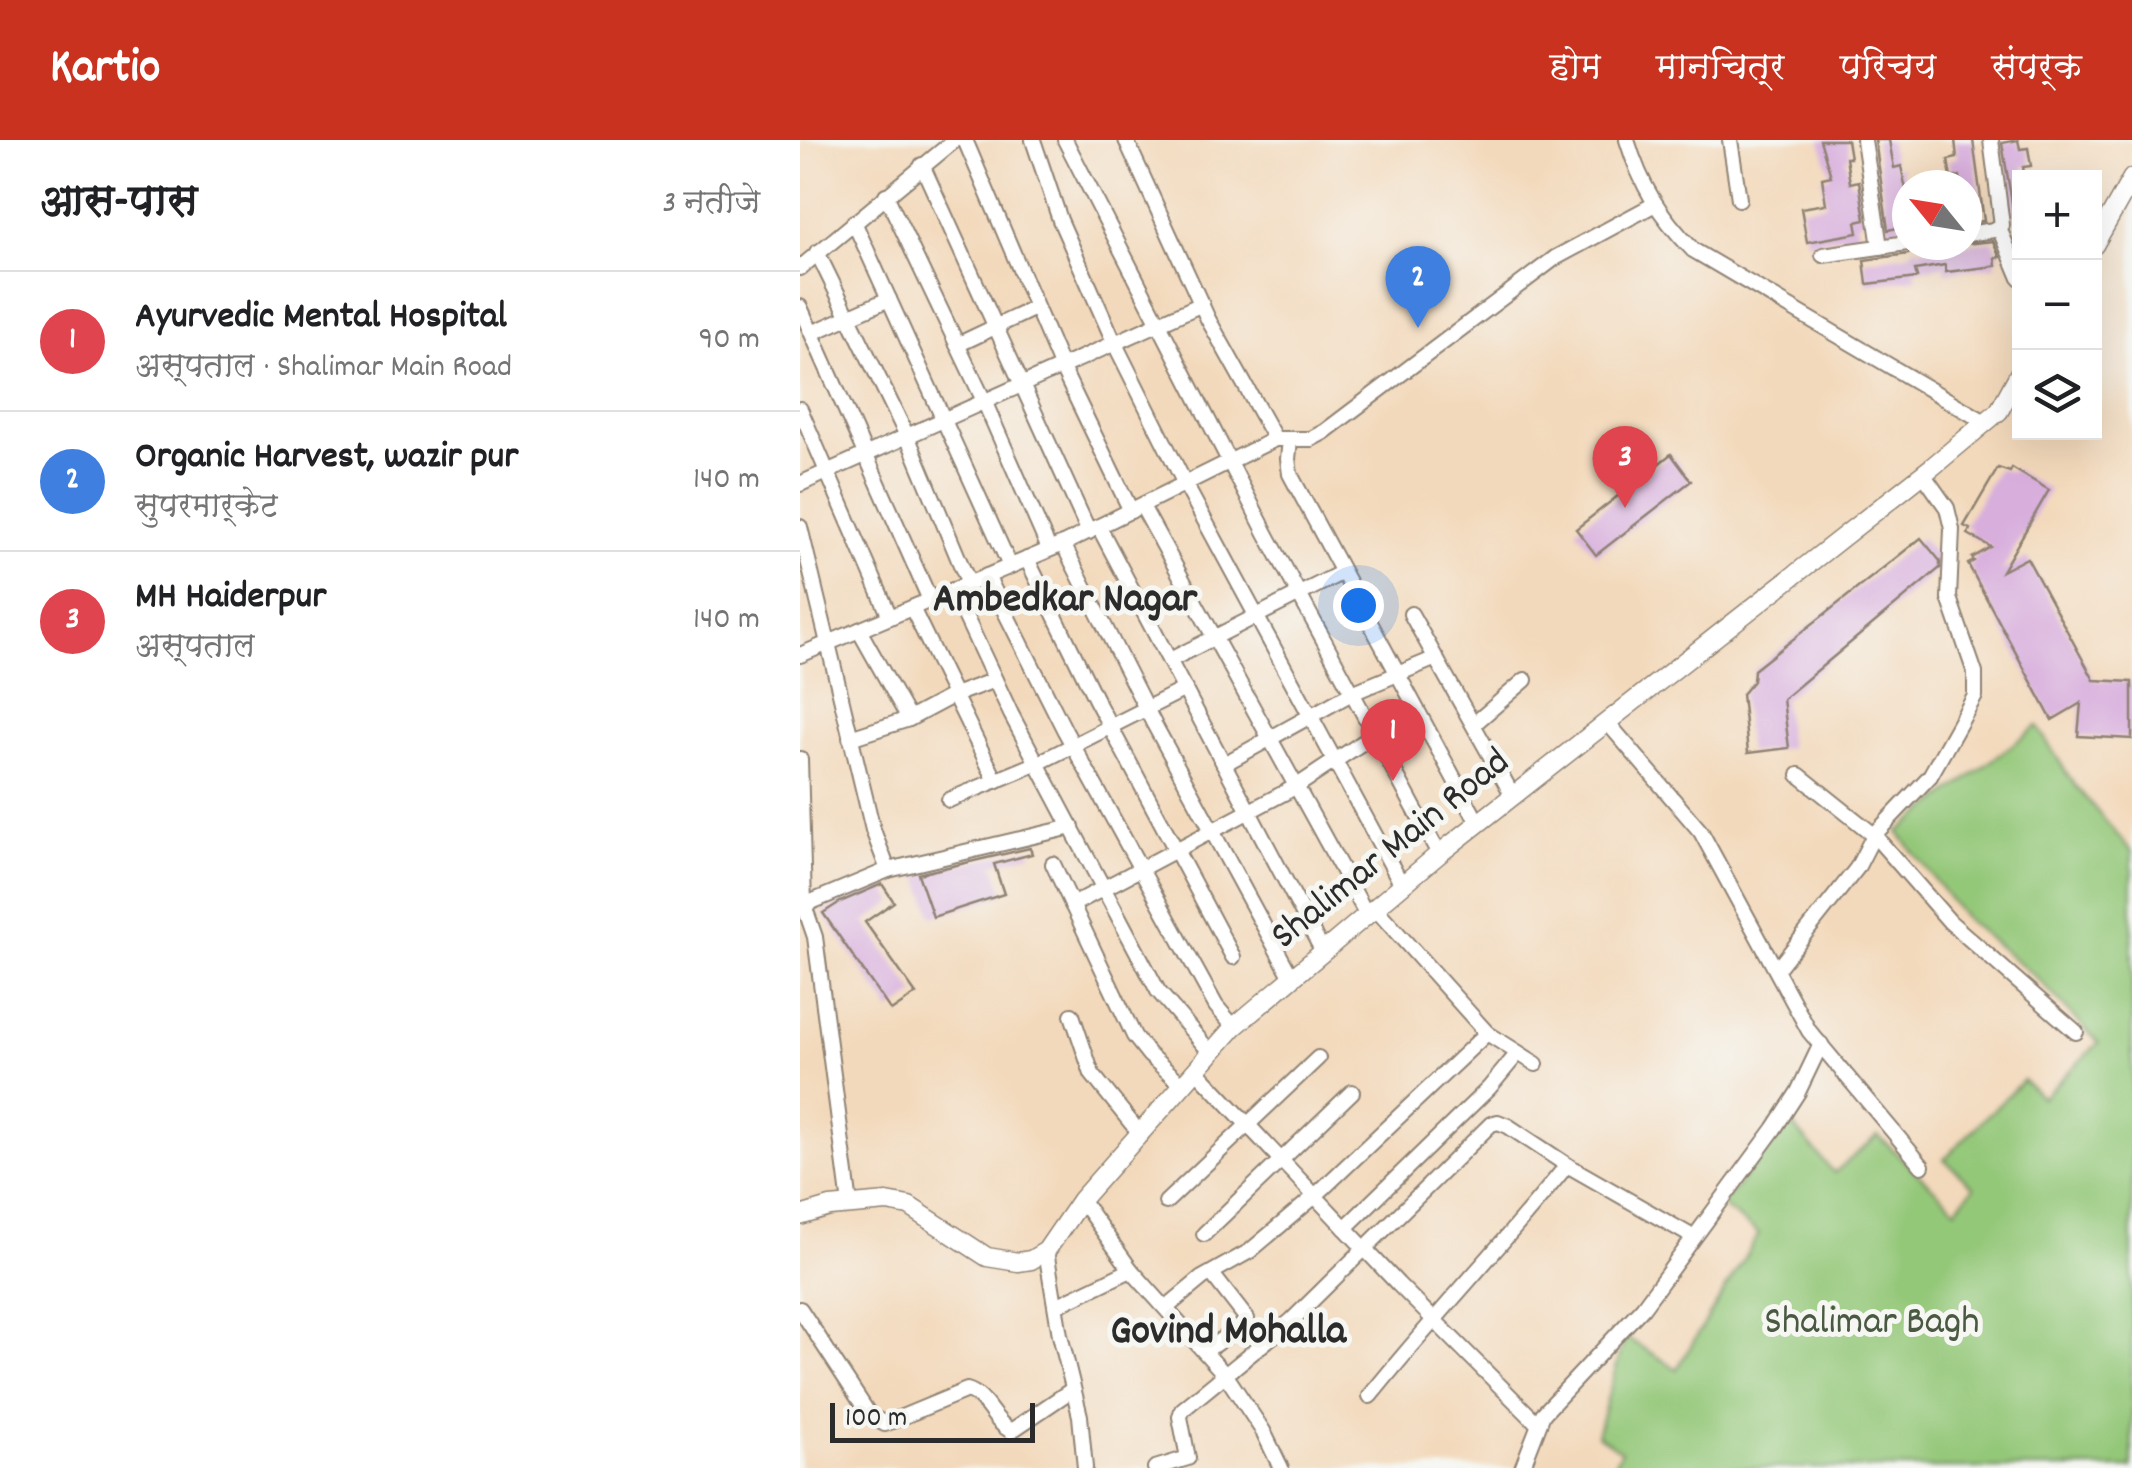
<!DOCTYPE html>
<html lang="hi">
<meta charset="utf-8">
<style>
body{margin:0;font-family:Dekko,"Playpen Sans Deva",sans-serif;background:#f2f2f2;color:#202124}
.controls{position:absolute;right:30px;top:30px;display:grid;overflow:hidden;border-radius:0px;box-shadow:0 10px 40px #0002}
.controls button{width:90px;height:90px;display:grid;place-items:center;padding:0;border:0;border-bottom:2px solid #e0e0e0;background:#fff;color:#202124;font:50px sans-serif}
.compass{position:absolute;left:1092px;top:30px;width:90px;height:90px;border-radius:50%;background:#fff;box-shadow:0 10px 40px #0002;rotate:300deg}
.scale{position:absolute;left:30px;bottom:25px;width:205px;box-sizing:border-box;padding-left:10px;border:5px solid #2b2b2b;border-top:0;font-size:28px;line-height:35px;white-space:nowrap;color:#2b2b2b;-webkit-text-stroke:8px #f6f6f2;paint-order:stroke}
.you{position:absolute;left:558px;top:465px;width:35px;height:35px;margin:-25px;border:8px solid #fff;border-radius:50%;background:#1a73e8;box-shadow:0 0 0 15px #1a73e833}
.badge{display:grid;place-items:center;width:65px;height:65px;border-radius:50%;background:#c8321e;color:#fff;font-size:32px;font-weight:700}
.pin{position:absolute;translate:-50% -82px;filter:drop-shadow(0 2px 5px #0008)}
.pin::after{content:'';position:absolute;top:52px;width:35px;height:30px;background:inherit;clip-path:polygon(0 0,100% 0,50% 100%)}
.list{margin:0;padding:0;list-style:none}
h2{display:flex;justify-content:space-between;align-items:center;height:130px;margin:0;padding:0 40px;font-size:42px}
h2 small{font-size:32px;font-weight:400;color:#757577}
.list li{display:grid;grid-template-columns:65px 1fr auto;gap:30px;align-items:center;box-sizing:border-box;height:140px;padding:0 40px;border-top:2px solid #e0e0e0}
.list b{display:block;font-size:38px;white-space:nowrap}
.list p{margin:0;font-size:32px;white-space:nowrap;color:#757577}
.list em{font-size:32px;font-style:normal;color:#757577}
.icon{flex:none;width:55px;height:55px;fill:none;stroke:currentColor;stroke-width:2;stroke-linecap:round;stroke-linejoin:round}
.map{position:relative;flex:none;width:1332px;height:1328px;overflow:hidden}
header{display:flex;align-items:center;gap:60px;box-sizing:border-box;height:140px;padding:0 50px;background:#c8321e;color:#fff}
header strong{font-size:48px}
nav{display:flex;gap:55px;margin-inline-start:auto;font-size:35px}
main{display:flex}
aside{flex:1;background:#fff}
.map>svg:first-child{display:block}
.green{fill:#94c879;stroke:#607a52;stroke-width:2.5}
.building{fill:#d8aedd}
.lines{fill:none;stroke-linecap:round;stroke-linejoin:round}
.minor-casing{stroke:#8f8273;stroke-width:18}
.tertiary-casing{stroke:#8f8273;stroke-width:21}
.minor{stroke:#fff;stroke-width:14}
.tertiary{stroke:#fff;stroke-width:18}
.labels{text-anchor:middle;dominant-baseline:central;stroke-width:10;stroke-linejoin:round;paint-order:stroke}
.street-label{font-size:40px;fill:#2b2b2b;stroke:#f6f6f2}
.park-label{font-size:40px;fill:#4a5a42;stroke:#f6f6f2}
.neighbourhood-label{font-size:42px;font-weight:bold;fill:#2b2b2b;stroke:#f6f6f2}
</style>
<header>
<strong>Kartio</strong>
<nav><a>होम</a><a>मानचित्र</a><a>परिचय</a><a>संपर्क</a></nav>
</header>
<main>
<aside>
<h2>आस-पास<small>3 नतीजे</small></h2>
<ul class="list">
<li><span class="badge" style="background:#e0444e">1</span><div><b>Ayurvedic Mental Hospital</b><p>अस्पताल · Shalimar Main Road</p></div><em>90 m</em></li>
<li><span class="badge" style="background:#3f7fe0">2</span><div><b>Organic Harvest, wazir pur</b><p>सुपरमार्केट</p></div><em>140 m</em></li>
<li><span class="badge" style="background:#e0444e">3</span><div><b>MH Haiderpur</b><p>अस्पताल</p></div><em>140 m</em></li>
</ul>
</aside>
<div class="map">
<svg width="1332" height="1328" viewBox="0 0 1332 1328">
<rect width="100%" height="100%" fill="#f6f6f2"/>
<filter id="ink" filterUnits="userSpaceOnUse"><feTurbulence type="fractalNoise" baseFrequency=".01" numOctaves="2"/><feDisplacementMap in="SourceGraphic" scale="20" xChannelSelector="R" yChannelSelector="G"/><feConvolveMatrix kernelMatrix="1 2 1 2 8 2 1 2 1" color-interpolation-filters="sRGB"/></filter>
<filter id="wash" filterUnits="userSpaceOnUse"><feTurbulence type="fractalNoise" baseFrequency=".0048" numOctaves="4" result="noise"/><feDisplacementMap in="SourceGraphic" scale="40" xChannelSelector="R" yChannelSelector="G"/><feGaussianBlur stdDeviation="2.25" result="paint"/><feColorMatrix in="noise" values="0 0 0 0 0 0 0 0 0 0 0 0 0 0 0 0 0 1.4 0 .05"/><feComposite in="paint" operator="in"/></filter>
<g filter="url(#wash)">
<rect width="100%" height="100%" fill="#f3d9bb"/>
<polygon class="green" points="1237,586 1273,643 1332,712 1332,1328 812,1328 821,1311 797,1295 825,1197 877,1229 959,1094 921,1065 991,983 1034,1033 1078,996 1156,1069 1174,1047 1144,1019 1223,940 1242,958 1299,903 1237,838 1164,778 1098,692"/>
<g id="blocks">
<g class="building">
<polygon points="1020,0 1047,0 1050,18 1046,18 1050,43 1059,41 1065,80 1056,82 1058,93 1007,102 1001,68 1026,64 1022,38 1031,36"/>
<polygon points="1075,0 1089,0 1094,28 1101,26 1107,54 1107,79 1101,81 1102,87 1088,90"/>
<polygon points="1155,0 1173,0 1184,81 1173,82 1173,76 1167,77 1167,45 1161,45 1160,36 1151,38 1148,20 1157,18"/>
<polygon points="1218,0 1220,9 1228,8 1231,26 1223,27 1225,38 1220,38 1220,75 1214,75 1202,3"/>
<polygon points="1193,101 1200,117 1195,118 1196,126 1146,132 1145,125 1115,130 1117,138 1067,144 1064,120 1108,114 1117,106 1117,109"/>
<polygon points="871,314 891,341 796,415 776,389"/>
<polygon points="1198,328 1210,332 1212,328 1249,350 1202,431 1227,418 1294,540 1332,542 1332,599 1278,596 1281,563 1252,580 1168,424 1174,421 1172,418 1191,407 1168,394 1170,389 1164,386"/>
<polygon points="1121,398 1140,421 1140,428 983,559 989,608 948,613 942,554 953,541 954,530"/>
<polygon points="230,708 232,714 194,724 204,754 133,777 118,734"/>
<polygon points="82,744 94,762 65,782 116,854 91,871 23,773 40,762"/>
</g>
</g>
</g>
<g filter="url(#ink)">
<use href="#blocks" fill-opacity="0" stroke="#8f8273" stroke-width="2.5"/>
<g class="lines">
<g class="minor-casing">
<g id="minor">
<polyline points="165,0 262,228 331,371"/>
<polyline points="233,0 260,80 315,204 385,344 602,745"/>
<polyline points="265,0 466,393 639,714"/>
<polyline points="326,0 408,179 475,299"/>
<path d="M827,0C841,46 859,75 893,110L1185,282"/>
<polyline points="930,0 939,59"/>
<polyline points="1064,0 1080,107"/>
<polyline points="122,25 289,392"/>
<polyline points="86,55 185,263 249,409"/>
<polyline points="54,82 210,426"/>
<polyline points="1199,88 1220,138"/>
<polyline points="1167,94 1194,90 1202,85 1191,0"/>
<polyline points="17,112 108,298 169,444"/>
<polyline points="1023,115 1107,103"/>
<polyline points="0,128 155,0"/>
<polyline points="0,167 130,460"/>
<polyline points="12,193 89,159"/>
<polyline points="157,205 235,168"/>
<polyline points="0,269 90,477"/>
<polyline points="490,300 488,319 490,334 678,683"/>
<polyline points="0,344 402,164"/>
<polyline points="342,366 567,775"/>
<polyline points="0,387 73,690 88,730"/>
<polyline points="299,387 523,812"/>
<polyline points="263,404 354,584 492,838"/>
<polyline points="227,419 296,560 433,817"/>
<polyline points="187,436 265,591 416,866 434,887"/>
<polyline points="153,450 211,574 358,851 411,913"/>
<polyline points="112,468 196,641"/>
<polyline points="611,474 713,656"/>
<polyline points="59,490 109,579"/>
<polyline points="0,515 263,404 475,299 511,299 524,292 755,118 855,64"/>
<polyline points="370,520 541,433"/>
<polyline points="807,582 901,692 1009,891 1122,1026"/>
<polyline points="674,584 725,540"/>
<polyline points="50,598 109,579 154,555 195,540"/>
<polyline points="0,619 4,765 15,797 50,1065"/>
<polyline points="424,624 552,553 636,518"/>
<polyline points="999,635 1074,695 1150,782 1276,892"/>
<polyline points="149,660 238,623 385,549"/>
<polyline points="253,724 334,896 349,915 383,945"/>
<polyline points="4,765 88,730 272,687"/>
<polyline points="272,765 497,646 574,595"/>
<polyline points="575,768 687,893 736,924"/>
<polyline points="977,829 1057,728 1074,695 1130,636 1175,556 1175,533 1149,458 1152,389 1147,368 1123,334"/>
<polyline points="272,875 292,934 341,995"/>
<polyline points="396,930 598,1144 738,1284"/>
<polyline points="281,1060 331,1130 427,1237 463,1291 481,1328"/>
<polyline points="366,1062 518,918"/>
<polyline points="545,1088 689,948 718,913"/>
<polyline points="404,1094 552,952"/>
<polyline points="246,1111 260,1195 280,1276 285,1328"/>
<polyline points="256,1166 331,1130"/>
<polyline points="367,1167 402,1138 450,1111 515,1056 687,893"/>
<path d="M0,1169L70,1276L85,1284L167,1250C187,1256 192,1281 211,1291L273,1249"/>
<polyline points="405,1211 444,1184 447,1179 412,1134"/>
<path d="M570,1256C633,1177 704,1104 767,1025"/>
<polyline points="355,1328 388,1318 380,1277 382,1270 491,1181 691,984 698,982 708,986 767,1025 893,1097"/>
<polyline points="722,1328 743,1274 843,1167 974,989 998,952 1021,904"/>
</g>
</g>
<g class="tertiary-casing">
<g id="tertiary">
<polyline points="1294,105 1332,38"/>
<polyline points="0,1076 30,1067 87,1062 109,1066 187,1117 218,1122 231,1120 246,1111 281,1060 434,887 639,714 1132,327 1199,271 1220,232"/>
</g>
</g>
<use href="#minor" class="minor"/>
<use href="#tertiary" class="tertiary"/>
</g>
</g>
<g class="labels">
<g class="street-label">
<text transform="translate(592 711) rotate(-39)">Shalimar Main Road</text>
</g>
<g class="park-label">
<text x="1072" y="1184">Shalimar Bagh</text>
</g>
<g class="neighbourhood-label">
<text x="265" y="462">Ambedkar Nagar</text>
<text x="428" y="1194">Govind Mohalla</text>
</g>
</g>
</svg>
<div class="controls">
<button>+</button>
<button>−</button>
<button><svg class="icon" aria-label="layers" viewBox="0 0 24 24"><path d="M12 4l9 5-9 5-9-5zM3 14l9 5 9-5"/></svg></button>
</div>
<svg class="compass" viewBox="-18 -18 36 36"><path d="M0-13l5 13h-10z" fill="#e53935"/><path d="M0 13l5-13h-10z" fill="#757577"/></svg>
<div class="scale">100 m</div>
<div class="you"></div>
<div class="pin badge" style="left:593px;top:641px;background:#e0444e">1</div>
<div class="pin badge" style="left:618px;top:188px;background:#3f7fe0">2</div>
<div class="pin badge" style="left:825px;top:368px;background:#e0444e">3</div>
</div>
</main>
